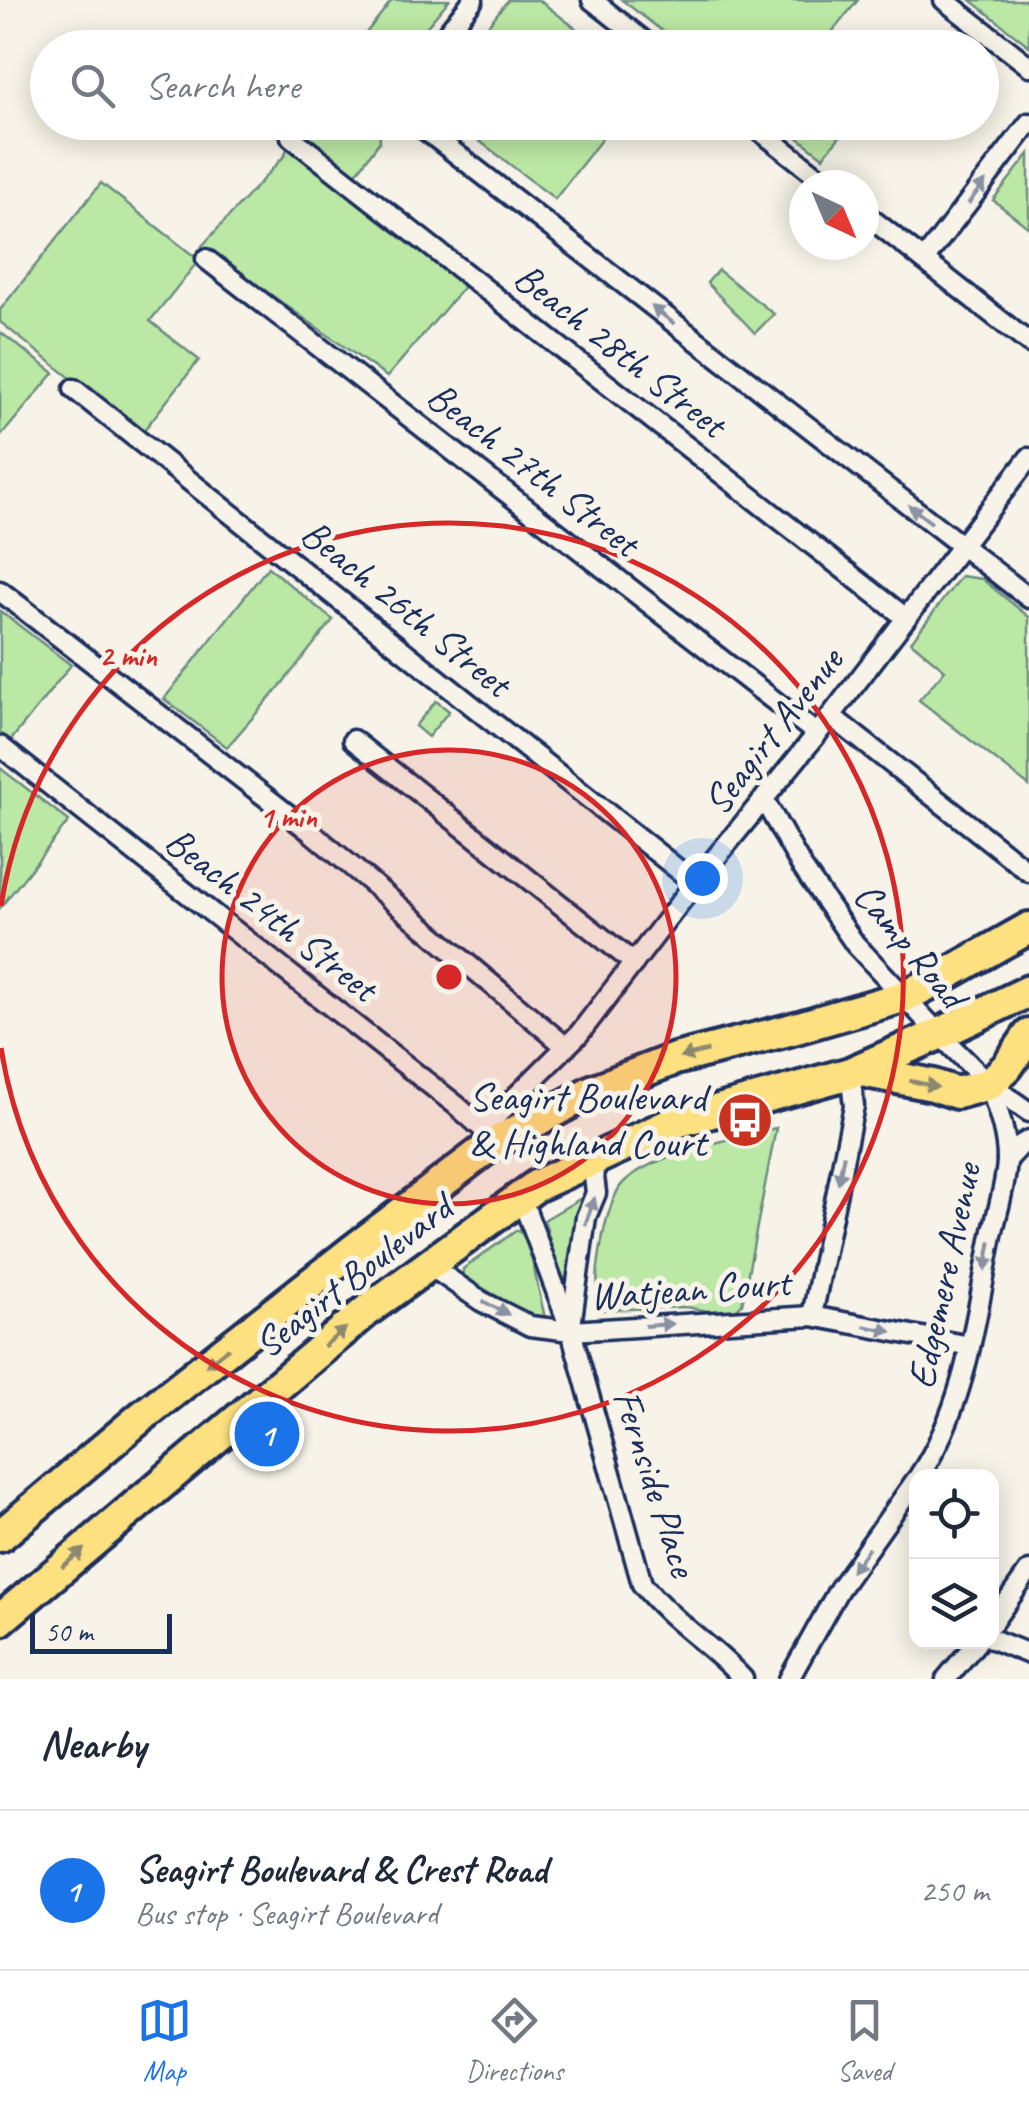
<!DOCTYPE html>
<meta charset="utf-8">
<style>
body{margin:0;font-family:Caveat,sans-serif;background:#f2f2f3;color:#1f2937}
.controls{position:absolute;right:30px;bottom:30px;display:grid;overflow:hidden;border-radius:20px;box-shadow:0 5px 25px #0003}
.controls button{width:90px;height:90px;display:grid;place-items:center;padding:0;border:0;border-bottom:2px solid #e0e1e3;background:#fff;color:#1f2937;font:50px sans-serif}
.compass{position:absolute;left:789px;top:170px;width:90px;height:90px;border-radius:50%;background:#fff;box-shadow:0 5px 25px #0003;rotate:136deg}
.scale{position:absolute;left:30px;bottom:25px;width:142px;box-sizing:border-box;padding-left:10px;border:5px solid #1b2f5e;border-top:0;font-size:28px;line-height:35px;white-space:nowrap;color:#1b2f5e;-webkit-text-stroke:8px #f7f3e8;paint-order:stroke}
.you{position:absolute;left:702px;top:878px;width:35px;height:35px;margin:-25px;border:8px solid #fff;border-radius:50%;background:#1a73e8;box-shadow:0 0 0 15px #1a73e833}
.badge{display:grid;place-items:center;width:65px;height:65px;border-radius:50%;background:#1a73e8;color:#fff;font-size:32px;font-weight:700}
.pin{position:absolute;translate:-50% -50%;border:5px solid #fff;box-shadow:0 2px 10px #0006}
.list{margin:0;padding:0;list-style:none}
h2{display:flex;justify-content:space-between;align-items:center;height:130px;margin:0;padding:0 40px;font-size:42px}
h2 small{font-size:32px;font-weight:400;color:#747a83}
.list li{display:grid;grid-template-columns:65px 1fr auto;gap:30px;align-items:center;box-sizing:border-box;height:160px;padding:0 40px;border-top:2px solid #e0e1e3}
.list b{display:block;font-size:38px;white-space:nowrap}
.list p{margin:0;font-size:32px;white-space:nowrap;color:#747a83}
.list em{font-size:32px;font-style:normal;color:#747a83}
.icon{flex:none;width:55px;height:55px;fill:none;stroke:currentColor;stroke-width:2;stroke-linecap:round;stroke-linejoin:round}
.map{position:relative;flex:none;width:1029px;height:1679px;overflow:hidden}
.search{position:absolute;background:#fff;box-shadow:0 5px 25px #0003;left:30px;right:30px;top:30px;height:110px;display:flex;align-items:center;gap:25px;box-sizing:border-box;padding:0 35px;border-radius:55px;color:#747a83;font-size:38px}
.sheet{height:290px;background:#fff}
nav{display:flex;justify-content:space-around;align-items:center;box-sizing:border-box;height:140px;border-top:2px solid #e0e1e3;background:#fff;font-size:28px;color:#747a83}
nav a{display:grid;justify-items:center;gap:5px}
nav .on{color:#1a73e8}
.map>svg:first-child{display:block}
.green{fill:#bce8a5;stroke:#6c8c82;stroke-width:2.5}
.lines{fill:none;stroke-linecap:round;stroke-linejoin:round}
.minor-casing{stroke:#1b2f5e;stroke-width:25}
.primary-casing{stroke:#1b2f5e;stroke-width:38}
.minor{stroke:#f7f3e8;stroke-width:18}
.primary{stroke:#fde080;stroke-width:30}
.oneway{fill:#8991a3}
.oneway2{fill:#8c886f}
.ring{fill:none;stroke:#d62828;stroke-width:5}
.labels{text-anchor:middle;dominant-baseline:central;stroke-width:10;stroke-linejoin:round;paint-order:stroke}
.street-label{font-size:40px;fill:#1b2f5e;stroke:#f7f3e8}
.poi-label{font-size:40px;fill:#1b2f5e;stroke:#f7f3e8;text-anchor:end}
.centre{fill:#d62828;stroke:#f7f3e8;stroke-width:5}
.ring-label{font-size:30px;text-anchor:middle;font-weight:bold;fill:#d62828;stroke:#f7f3e8;stroke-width:10;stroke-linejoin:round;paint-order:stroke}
</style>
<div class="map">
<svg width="1029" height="1679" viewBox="0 0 1029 1679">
<rect width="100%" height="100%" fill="#f7f3e8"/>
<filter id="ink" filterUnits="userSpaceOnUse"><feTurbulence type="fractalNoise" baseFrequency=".01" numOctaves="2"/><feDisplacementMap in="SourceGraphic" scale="20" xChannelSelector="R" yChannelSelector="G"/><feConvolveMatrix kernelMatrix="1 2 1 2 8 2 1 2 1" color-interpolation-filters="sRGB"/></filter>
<g filter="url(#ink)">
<g class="green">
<polygon points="392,0 449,0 410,47 355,47"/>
<polygon points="508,0 539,0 600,47 471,47"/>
<polygon points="622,0 858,0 824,42 834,47 683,47"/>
<polygon points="971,0 1029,0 1029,46"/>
<polygon points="297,123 379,123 380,141 352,179 292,129"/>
<polygon points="456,123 614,123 555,199"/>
<polygon points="779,123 851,122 851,123 823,157"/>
<polygon points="289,141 467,283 387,377 202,246 285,155"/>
<polygon points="1029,154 1029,228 993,200"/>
<polygon points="101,183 199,260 150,321 199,360 141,434 0,322 0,310"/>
<polygon points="718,270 774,314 755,333 707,283"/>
<polygon points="0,332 54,373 0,437"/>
<polygon points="268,567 333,620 282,684 227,747 164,699"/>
<polygon points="961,576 982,579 1029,617 1029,786 919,700 945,670 911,642"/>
<polygon points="0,611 71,665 11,740 0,733"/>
<polygon points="436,701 449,711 428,737 415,726"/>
<polygon points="0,768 69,821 0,908"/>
<path d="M776,1128L742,1304L734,1312L724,1314L686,1307L601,1310C595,1281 597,1270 602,1241C604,1227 613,1193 623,1183C653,1153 734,1139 776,1128Z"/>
<polygon points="583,1197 569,1260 568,1302 544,1220"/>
<polygon points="517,1230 527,1238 547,1327 463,1276 463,1269"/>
</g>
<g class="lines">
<g class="minor-casing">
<g id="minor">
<polyline points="592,0 653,48"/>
<polyline points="944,0 1029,66"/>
<polyline points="435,48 473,0"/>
<polyline points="415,122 1029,598"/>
<polyline points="749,122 829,185"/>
<polyline points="291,137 906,618"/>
<polyline points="864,213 1029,343"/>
<polyline points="206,259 817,734"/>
<polyline points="924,260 1029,123"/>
<polyline points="74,389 695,883"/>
<polyline points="0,591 312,833 565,1046"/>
<polyline points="831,716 1029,872"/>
<polyline points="353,740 634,963"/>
<polyline points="0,746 456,1105 483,1129 487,1136"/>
<polyline points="764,800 802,867 855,944 939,1034 989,1084 1029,1112"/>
<polyline points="483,1129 579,1034 695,883 817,734 1029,458"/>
<polyline points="1007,1160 1022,1144 1029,1140"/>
<path d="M521,1197L571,1331L642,1584C671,1621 712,1645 743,1679"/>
<polyline points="429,1265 481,1301 530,1326 571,1331 812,1316 970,1346"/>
<polyline points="812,1316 854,1106 850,1073"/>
<polyline points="571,1326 586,1217 596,1193 592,1160"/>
<path d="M919,1476C966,1406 976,1316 992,1235C997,1213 1007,1180 1007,1159C1007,1134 997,1108 989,1084"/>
<polyline points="992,1623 1029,1571"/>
<polyline points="992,1639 1029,1654"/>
<polyline points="789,1679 839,1589 916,1480"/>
<polyline points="946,1679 977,1642"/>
</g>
</g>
<g class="primary-casing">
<g id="primary">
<polyline points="857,1070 933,1085 957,1093 989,1084 1007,1067 1029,1035"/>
<polyline points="0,1536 140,1418 352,1251 491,1145 592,1091 675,1059 789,1030 903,997 937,980 1029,928"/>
<polyline points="0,1620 369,1309 536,1186 673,1123 850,1073 939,1034 1029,991"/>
</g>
</g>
<use href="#minor" class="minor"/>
<use href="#primary" class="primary"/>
</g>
<defs><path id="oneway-solid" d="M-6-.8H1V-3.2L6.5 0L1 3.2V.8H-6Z" transform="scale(2.5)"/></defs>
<g class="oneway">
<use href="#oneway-solid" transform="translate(977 192) rotate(-53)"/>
<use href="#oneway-solid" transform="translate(663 315) rotate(-142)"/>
<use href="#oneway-solid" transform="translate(920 514) rotate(-142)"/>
<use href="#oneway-solid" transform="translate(841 1169) rotate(101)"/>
<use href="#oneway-solid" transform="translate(590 1211) rotate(-71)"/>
<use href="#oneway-solid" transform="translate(988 1256) rotate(101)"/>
<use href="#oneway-solid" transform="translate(496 1308) rotate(27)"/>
<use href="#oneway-solid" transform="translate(659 1325) rotate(-4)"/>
<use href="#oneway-solid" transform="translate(878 1329) rotate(11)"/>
<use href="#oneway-solid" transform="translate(860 1560) rotate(126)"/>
</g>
<g class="oneway2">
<use href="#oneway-solid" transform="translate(694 1054) rotate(166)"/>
<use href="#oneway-solid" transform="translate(924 1084) rotate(13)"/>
<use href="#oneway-solid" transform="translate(335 1337) rotate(-40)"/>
<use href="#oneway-solid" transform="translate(217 1357) rotate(142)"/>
<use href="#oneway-solid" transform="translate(73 1558) rotate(-40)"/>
</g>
</g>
<circle cx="449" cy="977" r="227" fill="#d62828" fill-opacity=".12"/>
<g class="ring">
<circle cx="449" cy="977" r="227"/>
<path d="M1 906A454 454 0 1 1 1 1048"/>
</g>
<defs>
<g id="bus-disc" transform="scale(2.875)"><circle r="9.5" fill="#c8321e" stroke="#f7f3e8"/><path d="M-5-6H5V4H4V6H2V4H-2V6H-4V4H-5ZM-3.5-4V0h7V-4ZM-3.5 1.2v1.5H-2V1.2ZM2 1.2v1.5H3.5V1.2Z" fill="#fff"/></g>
</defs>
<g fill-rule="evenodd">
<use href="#bus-disc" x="745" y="1120"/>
</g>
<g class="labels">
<g class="street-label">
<text transform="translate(620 350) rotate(38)">Beach 28th Street</text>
<text transform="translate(533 469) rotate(38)">Beach 27th Street</text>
<text transform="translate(406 608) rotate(39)">Beach 26th Street</text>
<text transform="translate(773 731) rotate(-52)">Seagirt Avenue</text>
<text transform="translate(271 914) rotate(38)">Beach 24th Street</text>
<text transform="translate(910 945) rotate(50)">Camp Road</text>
<text transform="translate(353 1276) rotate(-38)">Seagirt Boulevard</text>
<text transform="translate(944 1276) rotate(-78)">Edgemere Avenue</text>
<text transform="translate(690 1289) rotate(-4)">Watjean Court</text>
<text transform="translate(655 1483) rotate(72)">Fernside Place</text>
</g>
<g class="poi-label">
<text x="706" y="1097">Seagirt Boulevard<tspan x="706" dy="46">&amp; Highland Court</tspan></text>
</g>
</g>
<circle cx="449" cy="977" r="15" class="centre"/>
<g class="ring-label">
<text x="128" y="666">2 min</text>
<text x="288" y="827">1 min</text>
</g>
</svg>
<div class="controls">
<button><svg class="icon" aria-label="locate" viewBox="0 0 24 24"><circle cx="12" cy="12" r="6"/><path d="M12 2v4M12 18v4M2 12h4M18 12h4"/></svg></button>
<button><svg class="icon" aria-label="layers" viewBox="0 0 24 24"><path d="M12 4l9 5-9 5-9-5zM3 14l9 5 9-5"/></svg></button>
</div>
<svg class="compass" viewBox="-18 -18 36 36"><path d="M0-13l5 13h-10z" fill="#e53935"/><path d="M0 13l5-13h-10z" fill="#747a83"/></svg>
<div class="scale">50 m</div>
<div class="you"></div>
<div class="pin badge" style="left:267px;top:1434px">1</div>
<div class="search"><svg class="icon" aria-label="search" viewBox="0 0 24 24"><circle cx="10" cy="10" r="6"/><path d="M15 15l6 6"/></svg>Search here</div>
</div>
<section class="sheet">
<h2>Nearby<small></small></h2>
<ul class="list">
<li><span class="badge">1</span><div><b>Seagirt Boulevard &amp; Crest Road</b><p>Bus stop · Seagirt Boulevard</p></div><em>250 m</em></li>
</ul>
</section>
<nav>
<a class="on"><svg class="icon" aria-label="map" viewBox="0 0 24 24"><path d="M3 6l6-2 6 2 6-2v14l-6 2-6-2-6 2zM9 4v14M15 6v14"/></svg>Map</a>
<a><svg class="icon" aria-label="directions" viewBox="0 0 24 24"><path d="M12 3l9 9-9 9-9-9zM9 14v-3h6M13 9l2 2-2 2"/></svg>Directions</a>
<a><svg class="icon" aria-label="saved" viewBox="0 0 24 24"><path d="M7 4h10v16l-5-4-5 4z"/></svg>Saved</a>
</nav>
